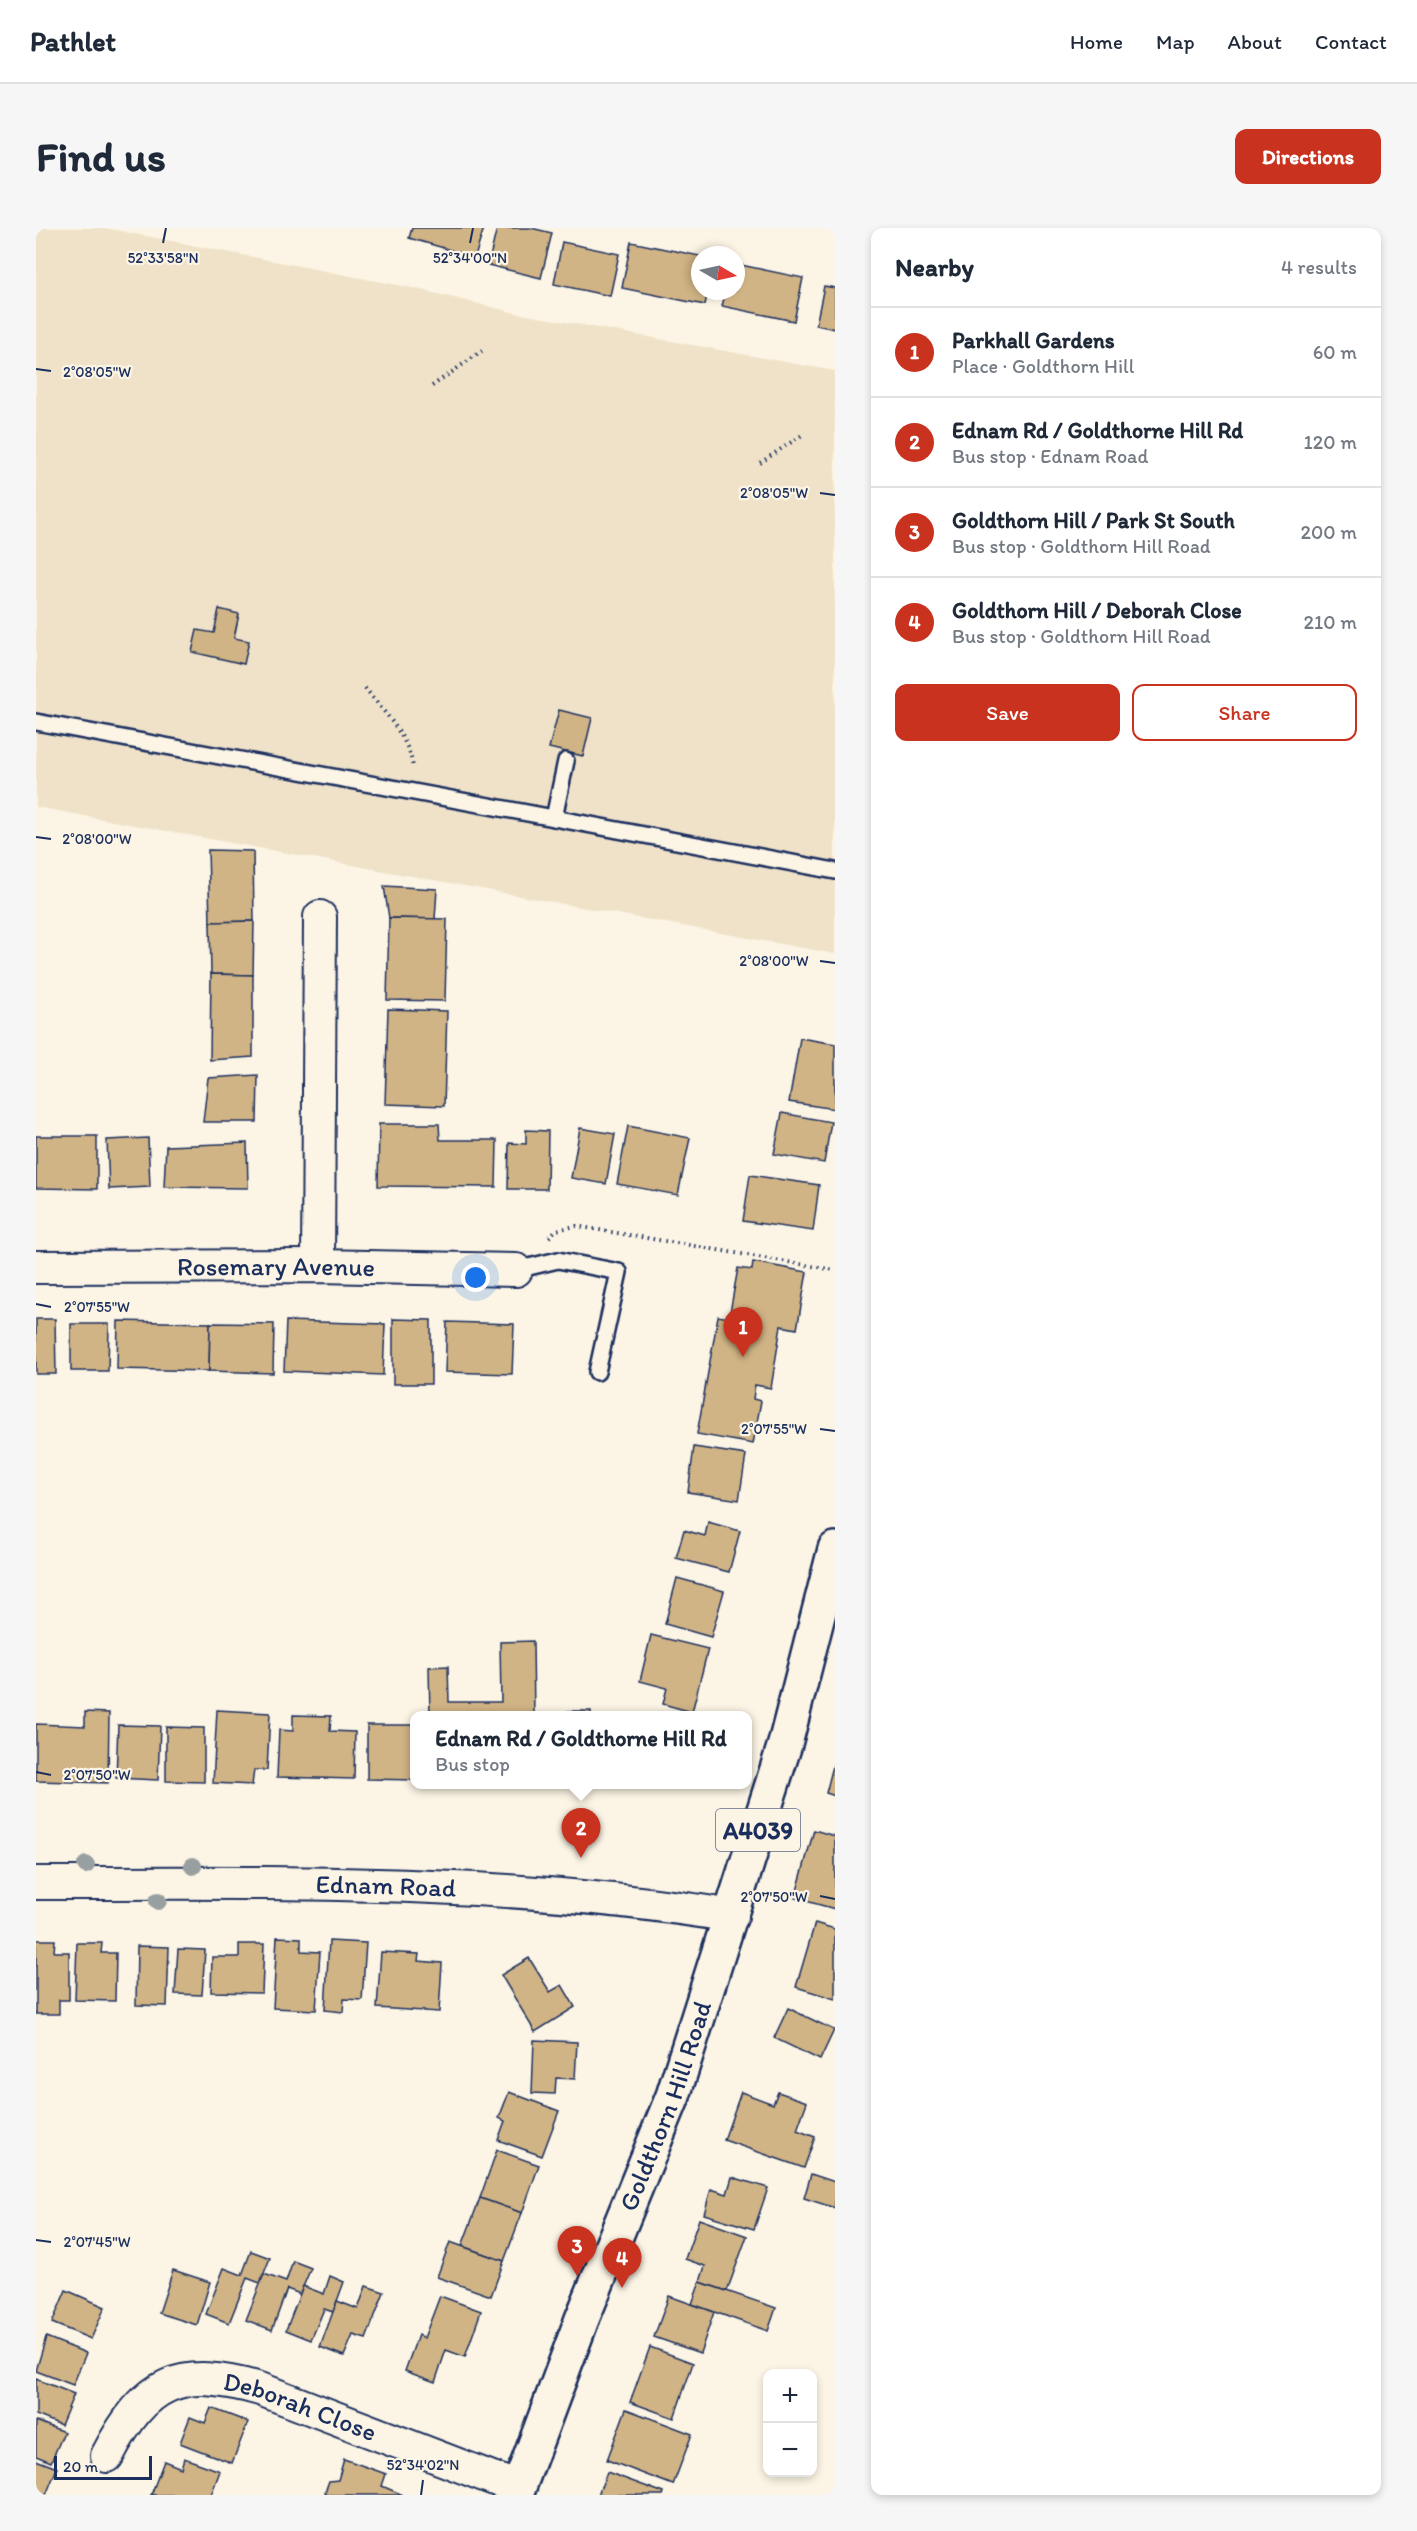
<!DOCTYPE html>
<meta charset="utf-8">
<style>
body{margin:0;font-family:Itim,sans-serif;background:#f6f6f7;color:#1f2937}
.controls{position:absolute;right:18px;bottom:18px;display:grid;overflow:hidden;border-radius:12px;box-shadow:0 3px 9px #0003}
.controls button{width:54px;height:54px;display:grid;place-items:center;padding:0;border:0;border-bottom:2px solid #e0e1e3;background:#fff;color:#1f2937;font:30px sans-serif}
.compass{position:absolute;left:655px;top:18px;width:54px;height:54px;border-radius:50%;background:#fff;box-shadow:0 3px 9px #0003;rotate:99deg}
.scale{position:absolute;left:18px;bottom:15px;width:98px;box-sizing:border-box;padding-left:6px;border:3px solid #1b2f5e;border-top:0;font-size:16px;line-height:21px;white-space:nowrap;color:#1b2f5e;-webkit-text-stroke:4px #fcf5e5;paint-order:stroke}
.you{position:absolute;left:440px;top:1050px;width:21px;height:21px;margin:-15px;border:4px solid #fff;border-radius:50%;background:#1a73e8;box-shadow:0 0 0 9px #1a73e833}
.badge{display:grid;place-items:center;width:39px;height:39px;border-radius:50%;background:#c8321e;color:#fff;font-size:20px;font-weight:700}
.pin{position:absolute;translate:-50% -50px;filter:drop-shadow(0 2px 3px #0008)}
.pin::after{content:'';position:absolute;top:32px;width:21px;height:18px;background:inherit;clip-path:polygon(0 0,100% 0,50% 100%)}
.popup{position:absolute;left:374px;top:1483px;width:342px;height:78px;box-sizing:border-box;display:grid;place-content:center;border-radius:12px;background:#fff;filter:drop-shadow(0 2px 4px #0005);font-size:20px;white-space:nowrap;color:#747a83}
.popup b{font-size:22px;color:#1f2937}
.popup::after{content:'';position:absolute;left:50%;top:100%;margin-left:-12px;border:12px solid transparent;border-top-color:#fff}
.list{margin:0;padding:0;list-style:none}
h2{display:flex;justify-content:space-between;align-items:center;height:78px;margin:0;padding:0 24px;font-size:26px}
h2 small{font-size:20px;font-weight:400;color:#747a83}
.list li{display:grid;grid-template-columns:39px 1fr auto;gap:18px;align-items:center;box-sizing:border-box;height:90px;padding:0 24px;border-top:2px solid #e0e1e3}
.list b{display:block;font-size:22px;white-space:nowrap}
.list p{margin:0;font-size:20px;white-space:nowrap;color:#747a83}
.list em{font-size:20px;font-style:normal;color:#747a83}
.actions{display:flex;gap:12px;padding:18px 24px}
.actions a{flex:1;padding:14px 0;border:2px solid #c8321e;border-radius:12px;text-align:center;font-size:21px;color:#c8321e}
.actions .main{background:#c8321e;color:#fff}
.map{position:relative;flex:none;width:799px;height:2267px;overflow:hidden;border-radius:12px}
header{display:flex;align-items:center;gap:36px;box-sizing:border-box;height:84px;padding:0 30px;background:#fff;border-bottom:2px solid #e0e1e3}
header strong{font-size:28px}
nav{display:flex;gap:33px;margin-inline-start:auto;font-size:21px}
.intro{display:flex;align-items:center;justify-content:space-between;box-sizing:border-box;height:144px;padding:0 36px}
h1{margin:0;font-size:42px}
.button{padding:15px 27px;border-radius:12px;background:#c8321e;color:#fff;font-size:21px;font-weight:700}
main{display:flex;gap:36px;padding:0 36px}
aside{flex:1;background:#fff;border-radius:12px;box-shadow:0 3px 9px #0003}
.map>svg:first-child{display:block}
.built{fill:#efe2c8}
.building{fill:#d1b485;stroke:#1b2f5e;stroke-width:1.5}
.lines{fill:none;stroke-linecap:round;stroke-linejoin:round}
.service-casing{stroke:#1b2f5e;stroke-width:20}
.minor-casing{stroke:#1b2f5e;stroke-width:36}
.primary-casing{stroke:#1b2f5e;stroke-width:38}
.path{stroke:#1b2f5e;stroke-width:4;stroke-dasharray:1.5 4.5;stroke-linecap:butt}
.service{stroke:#fcf5e5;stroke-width:15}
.minor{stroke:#fcf5e5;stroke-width:32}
.primary{stroke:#fcf5e5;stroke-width:33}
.tree{fill:#989fa0}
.ticks{fill:none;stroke:#1b2f5e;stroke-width:2}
.labels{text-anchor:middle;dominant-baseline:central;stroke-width:4.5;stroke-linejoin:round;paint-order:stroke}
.shield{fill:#fcf5e5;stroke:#5e6a86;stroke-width:1.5}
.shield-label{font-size:24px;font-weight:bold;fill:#1b2f5e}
.street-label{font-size:26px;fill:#1b2f5e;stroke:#fcf5e5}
.ticks-label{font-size:15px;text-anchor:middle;fill:#1b2f5e;stroke:#fcf5e5;stroke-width:4.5;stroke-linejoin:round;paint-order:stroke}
</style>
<header>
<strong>Pathlet</strong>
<nav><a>Home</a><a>Map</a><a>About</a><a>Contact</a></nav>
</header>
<div class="intro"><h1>Find us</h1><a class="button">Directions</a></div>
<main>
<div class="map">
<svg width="799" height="2267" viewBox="0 0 799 2267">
<rect width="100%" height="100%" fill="#fcf5e5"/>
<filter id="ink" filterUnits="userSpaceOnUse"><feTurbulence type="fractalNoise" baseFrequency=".0167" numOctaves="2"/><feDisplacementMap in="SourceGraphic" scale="12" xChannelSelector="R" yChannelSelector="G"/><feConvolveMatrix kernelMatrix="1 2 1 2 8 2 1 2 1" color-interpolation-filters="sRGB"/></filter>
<g filter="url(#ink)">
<polygon class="built" points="0,0 69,0 381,61 480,85 799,143 799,726 0,579"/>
<g class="building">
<polygon points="376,0 448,0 439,29 373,10"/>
<polygon points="461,0 495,0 516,5 505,50 452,37"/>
<polygon points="526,14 583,26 574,68 518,56"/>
<polygon points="595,14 664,28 664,63 672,63 669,77 586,60"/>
<polygon points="700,36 767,50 758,93 686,78 690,63 700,63"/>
<polygon points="788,58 799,60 799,101 780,97"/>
<polygon points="183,381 203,386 198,410 213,413 208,436 156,424 161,402 178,405"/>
<polygon points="523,482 556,490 547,528 513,520"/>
<polygon points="172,622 217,623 218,693 174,694"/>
<polygon points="348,658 401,661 399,691 353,690"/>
<polygon points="353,690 411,691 409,773 351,772"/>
<polygon points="218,693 217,747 175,746 174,694"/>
<polygon points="175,746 217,747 217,829 174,832"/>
<polygon points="352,781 411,783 408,878 349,876"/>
<polygon points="764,810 799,816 799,881 753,874"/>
<polygon points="222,847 221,894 167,894 172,850"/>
<polygon points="746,885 795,894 788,935 738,926"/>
<polygon points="343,896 403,896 404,912 461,912 460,959 342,958"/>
<polygon points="592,898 654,910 642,967 581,956"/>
<polygon points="544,900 579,906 570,956 535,950"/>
<polygon points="490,902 512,903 511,961 472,961 473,915 490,916"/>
<polygon points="0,908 61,908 61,961 0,960"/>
<polygon points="112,910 114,959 73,961 71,912"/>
<polygon points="211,915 212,960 128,959 130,918"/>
<polygon points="714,947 783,957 777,1003 707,993"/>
<polygon points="717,1034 771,1044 761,1101 745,1098 735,1160 719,1157 717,1171 725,1173 717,1216 661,1206 682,1088 693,1090 702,1040 716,1042"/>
<polygon points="0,1091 19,1091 20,1146 0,1146"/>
<polygon points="357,1091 395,1092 395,1156 357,1156"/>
<polygon points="82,1093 174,1095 173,1143 81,1141"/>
<polygon points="250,1093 349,1096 347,1147 248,1143"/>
<polygon points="411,1094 478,1096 476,1146 409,1144"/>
<polygon points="174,1095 238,1096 237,1145 173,1143"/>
<polygon points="35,1096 73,1096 72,1143 35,1143"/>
<polygon points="658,1219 710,1227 703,1272 652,1264"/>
<polygon points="672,1294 704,1303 693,1344 640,1330 648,1302 669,1308"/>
<polygon points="641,1350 688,1363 675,1409 629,1396"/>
<polygon points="615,1407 672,1421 656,1484 627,1476 631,1460 604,1453"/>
<polygon points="497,1413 498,1488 394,1488 393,1439 412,1438 413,1474 465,1474 464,1414"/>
<polygon points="181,1482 234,1485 231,1542 218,1542 216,1557 177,1555"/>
<rect x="532" y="1483" width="23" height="5"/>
<polygon points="49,1484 73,1485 72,1555 0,1553 0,1496 49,1498"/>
<polygon points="257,1487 295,1488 294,1503 319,1504 318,1551 241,1549 243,1502 257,1503"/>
<polygon points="82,1497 124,1498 122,1552 80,1550"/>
<polygon points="331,1497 378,1497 378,1552 331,1551"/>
<polygon points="130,1499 168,1500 168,1554 130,1553"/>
<polygon points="799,1530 799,1568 790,1565"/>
<polygon points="778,1602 799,1608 799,1681 759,1670"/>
<polygon points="779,1695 799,1701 799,1771 760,1759"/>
<polygon points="241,1709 265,1710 265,1723 284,1724 280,1782 237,1780"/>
<polygon points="0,1712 19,1712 18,1724 33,1724 33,1772 23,1772 23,1786 0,1786"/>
<polygon points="293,1713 330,1715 326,1772 308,1771 307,1784 289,1782"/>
<polygon points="41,1715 66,1715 65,1725 80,1725 79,1773 39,1772"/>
<polygon points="203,1716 228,1716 226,1765 175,1764 176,1729 203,1729"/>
<polygon points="101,1718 133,1719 131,1778 100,1777"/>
<polygon points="142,1721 169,1722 166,1767 139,1766"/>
<polygon points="345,1724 383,1726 382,1733 406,1735 403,1784 341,1780"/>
<polygon points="493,1730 514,1764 526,1757 539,1779 499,1804 465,1747"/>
<polygon points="752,1780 798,1802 784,1832 738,1810"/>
<polygon points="498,1812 541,1814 539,1851 520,1850 519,1866 496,1865"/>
<polygon points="473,1864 523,1883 506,1928 462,1912 469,1893 463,1890"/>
<polygon points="705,1864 737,1876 742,1864 771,1874 761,1902 779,1909 768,1940 688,1912"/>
<polygon points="461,1922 503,1937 486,1985 444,1970"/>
<polygon points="775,1946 799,1954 799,1980 768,1970"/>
<polygon points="696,1949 732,1960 718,2001 668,1986 675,1961 691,1966"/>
<polygon points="444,1970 486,1985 468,2033 426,2018"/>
<polygon points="663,1991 711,2008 691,2063 664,2054 669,2038 649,2031"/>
<polygon points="414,2014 468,2033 455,2068 401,2049"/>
<polygon points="215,2023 234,2030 224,2055 211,2050 193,2095 170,2086 188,2040 206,2047"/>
<polygon points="257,2033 275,2040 264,2066 251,2061 236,2102 210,2092 228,2046 250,2054"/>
<polygon points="137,2042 174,2054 161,2097 123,2085"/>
<polygon points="294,2048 308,2054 297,2084 288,2081 275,2112 250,2102 267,2058 288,2066"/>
<polygon points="664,2054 740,2080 732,2103 656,2076"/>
<polygon points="330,2058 348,2064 330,2111 317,2107 308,2128 284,2119 301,2073 322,2081"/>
<polygon points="30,2062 69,2079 55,2111 16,2095"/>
<polygon points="404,2068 445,2083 429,2129 410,2122 399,2154 369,2143 382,2107 388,2110"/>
<polygon points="633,2068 678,2084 664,2125 618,2109"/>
<polygon points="10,2109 50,2125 37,2157 0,2143"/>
<polygon points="614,2119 657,2135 638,2190 594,2174"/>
<polygon points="0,2151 38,2166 25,2197 0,2187"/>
<polygon points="175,2180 212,2194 196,2235 144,2215 154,2189 169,2195"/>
<polygon points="590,2181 656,2206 637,2257 571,2232"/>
<polygon points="0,2193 28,2204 15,2234 0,2228"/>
<polygon points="148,2230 184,2243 175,2267 115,2267 128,2233 145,2240"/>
<polygon points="308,2231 350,2246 346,2258 367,2267 291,2267 289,2264 293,2253 302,2252"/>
<polygon points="0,2232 21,2240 10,2267 0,2267"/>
<polygon points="571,2244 628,2265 627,2267 562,2267"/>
</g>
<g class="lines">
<g class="service-casing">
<g id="service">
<polyline points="0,494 518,590"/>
<polyline points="530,533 518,590 799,643"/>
<polyline points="480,1042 522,1032 583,1044 561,1144"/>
</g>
</g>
<g class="minor-casing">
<g id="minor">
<polyline points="282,1038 284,689"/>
<path id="s1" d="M0,1039L282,1038L480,1042"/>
<path id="s2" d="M0,1655C233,1655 466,1650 696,1688"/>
<path id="s3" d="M71,2228C110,2153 143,2138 224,2161L482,2260"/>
</g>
</g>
<g class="primary-casing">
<g id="primary">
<path id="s4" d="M480,2267L546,2091L637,1868L749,1516L799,1321"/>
</g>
</g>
<g class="path">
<polyline points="396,158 446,123"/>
<polyline points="724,235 766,207"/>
<path d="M329,460C348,484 373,509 377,540"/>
<polyline points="513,1009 520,1002 540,998 799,1042"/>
</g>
<use href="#service" class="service"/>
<use href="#minor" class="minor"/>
<use href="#primary" class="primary"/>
</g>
<g class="tree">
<circle cx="50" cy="1637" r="9"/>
<circle cx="157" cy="1638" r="9"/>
<circle cx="122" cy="1673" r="9"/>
</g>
</g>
<path class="ticks" d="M127,15L130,0M434,15L437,0M0,141L15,143M784,265L799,267M0,609L15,611M784,733L799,735M0,1076L15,1079M784,1201L799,1203M0,1544L15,1547M784,1668L799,1671M0,2012L15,2014M385,2267L387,2252"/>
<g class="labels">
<rect class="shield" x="680" y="1581" width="84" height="42" rx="4.5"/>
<g class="shield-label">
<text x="722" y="1602">A4039</text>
</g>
<g class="street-label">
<text stroke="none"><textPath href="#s1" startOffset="240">Rosemary Avenue</textPath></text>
<text stroke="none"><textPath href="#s2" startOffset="350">Ednam Road</textPath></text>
<text stroke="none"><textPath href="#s4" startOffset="417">Goldthorn Hill Road</textPath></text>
<text stroke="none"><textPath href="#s3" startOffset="232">Deborah Close</textPath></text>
</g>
</g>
<g class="ticks-label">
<text x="127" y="35">52°33'58"N</text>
<text x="434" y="35">52°34'00"N</text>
<text x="61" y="149">2°08'05"W</text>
<text x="738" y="270">2°08'05"W</text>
<text x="61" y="616">2°08'00"W</text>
<text x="738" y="738">2°08'00"W</text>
<text x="61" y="1084">2°07'55"W</text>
<text x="738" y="1206">2°07'55"W</text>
<text x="61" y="1552">2°07'50"W</text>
<text x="738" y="1674">2°07'50"W</text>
<text x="61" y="2019">2°07'45"W</text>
<text x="387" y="2242">52°34'02"N</text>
</g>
</svg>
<div class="controls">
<button>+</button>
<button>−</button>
</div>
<svg class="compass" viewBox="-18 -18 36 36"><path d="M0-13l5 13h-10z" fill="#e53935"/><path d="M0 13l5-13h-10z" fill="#747a83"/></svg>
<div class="scale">20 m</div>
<div class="you"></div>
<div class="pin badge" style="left:707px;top:1129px">1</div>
<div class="pin badge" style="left:545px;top:1630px">2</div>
<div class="popup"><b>Ednam Rd / Goldthorne Hill Rd</b>Bus stop</div>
<div class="pin badge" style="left:541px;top:2048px">3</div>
<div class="pin badge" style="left:586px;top:2060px">4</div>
</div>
<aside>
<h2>Nearby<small>4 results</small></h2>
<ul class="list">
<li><span class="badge">1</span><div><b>Parkhall Gardens</b><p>Place · Goldthorn Hill</p></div><em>60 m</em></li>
<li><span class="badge">2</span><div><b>Ednam Rd / Goldthorne Hill Rd</b><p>Bus stop · Ednam Road</p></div><em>120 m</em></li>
<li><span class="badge">3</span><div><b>Goldthorn Hill / Park St South</b><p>Bus stop · Goldthorn Hill Road</p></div><em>200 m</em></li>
<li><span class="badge">4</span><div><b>Goldthorn Hill / Deborah Close</b><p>Bus stop · Goldthorn Hill Road</p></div><em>210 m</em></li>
</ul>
<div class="actions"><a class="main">Save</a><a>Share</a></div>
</aside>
</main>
